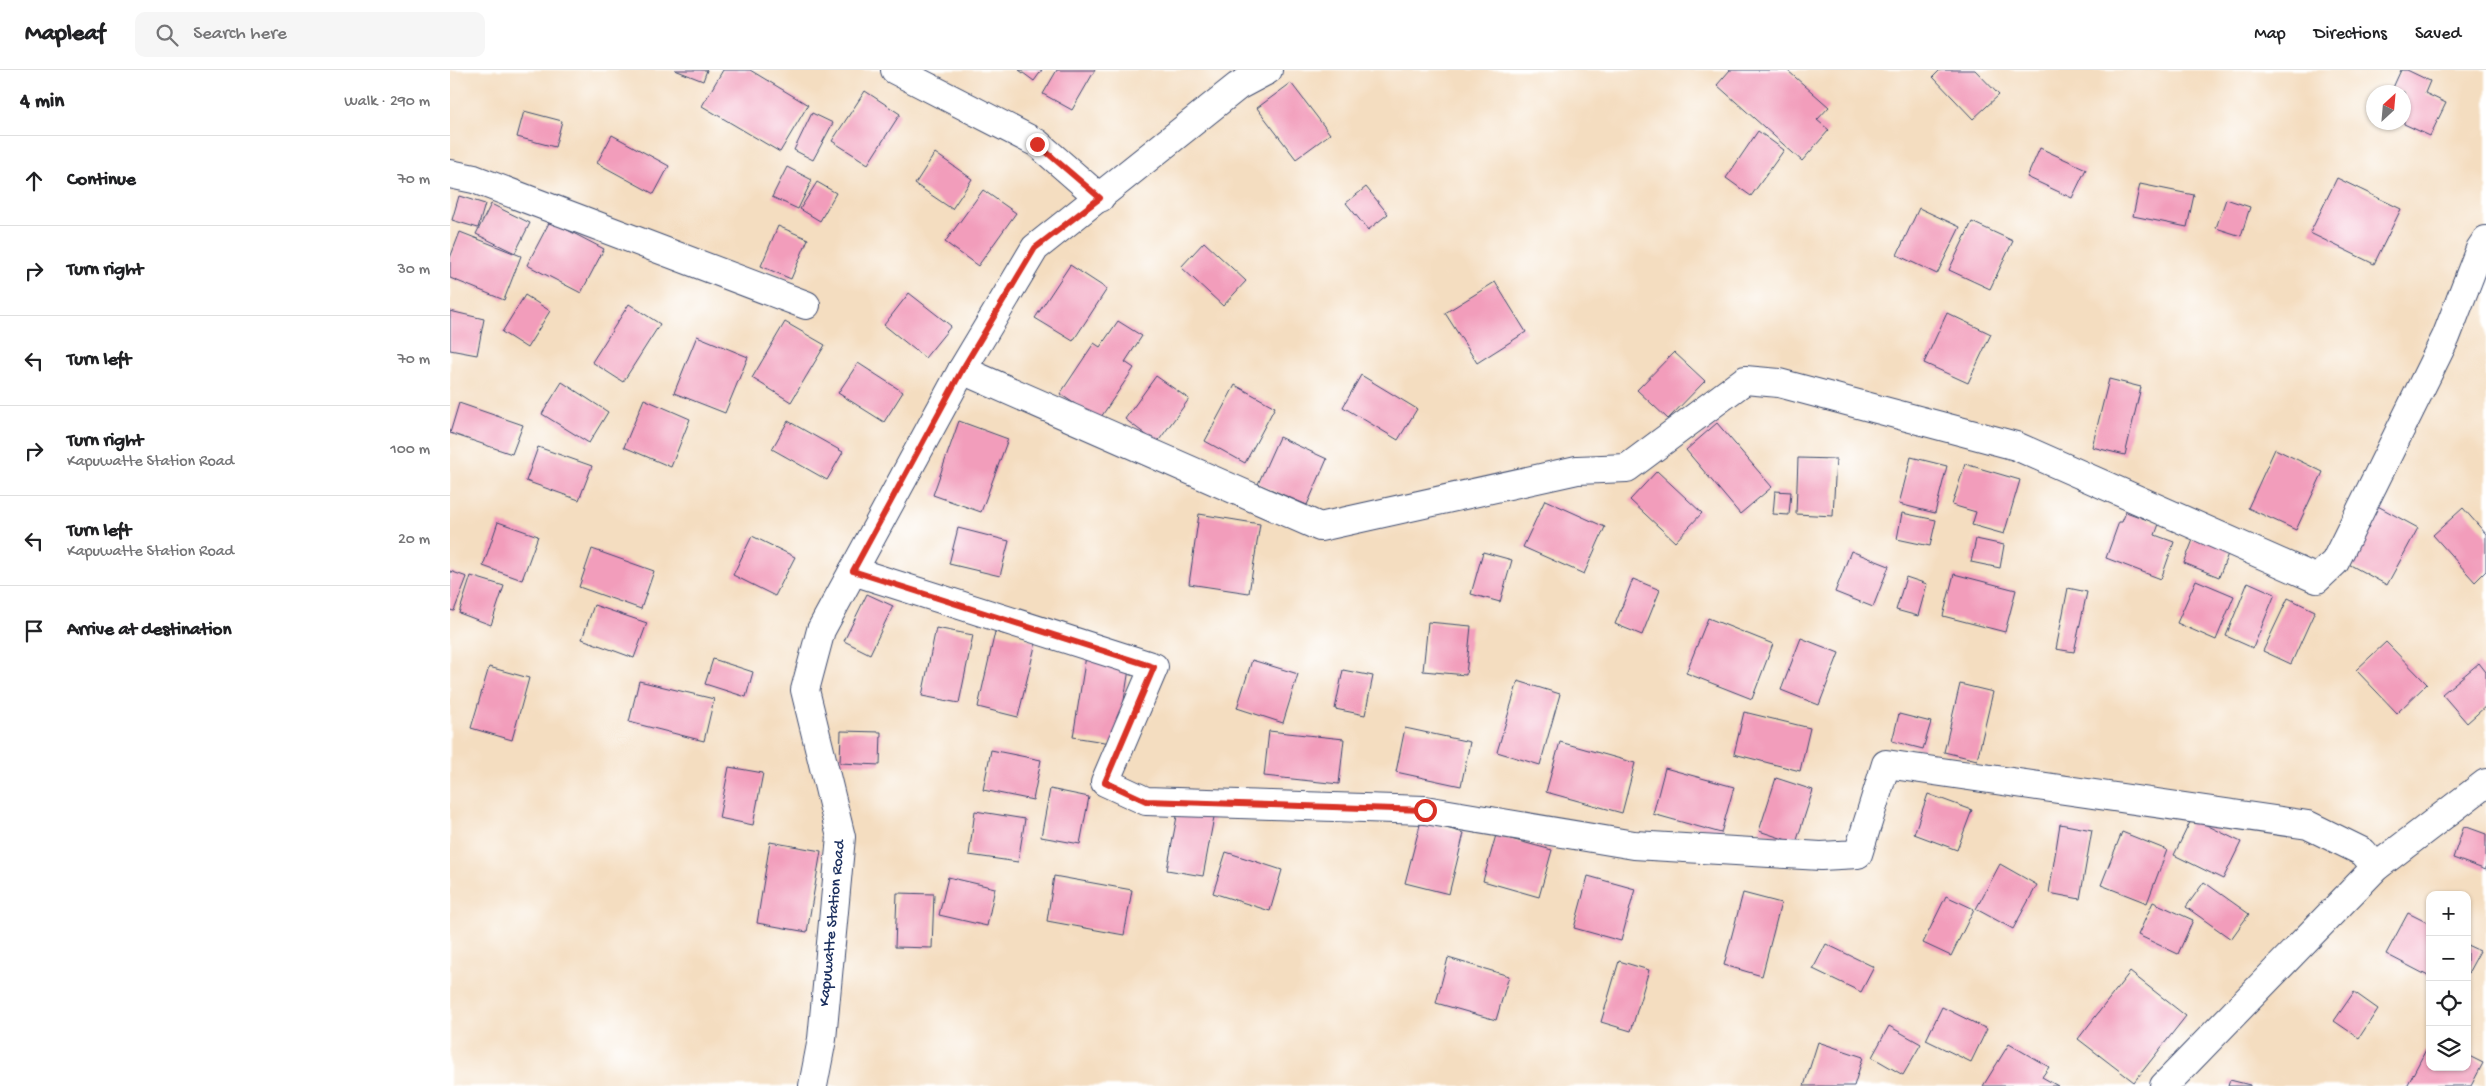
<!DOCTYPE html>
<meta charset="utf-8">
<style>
body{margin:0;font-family:"Gochi Hand",sans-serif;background:#f6f6f6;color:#202124}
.controls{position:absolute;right:15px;bottom:15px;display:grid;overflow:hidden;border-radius:10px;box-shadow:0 1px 4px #0004}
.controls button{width:45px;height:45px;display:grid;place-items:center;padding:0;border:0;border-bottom:1px solid #e0e0e0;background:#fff;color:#202124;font:25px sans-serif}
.compass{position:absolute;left:1916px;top:15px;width:45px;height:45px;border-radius:50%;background:#fff;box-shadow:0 1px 4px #0004;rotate:26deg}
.stop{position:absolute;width:15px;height:15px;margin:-11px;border:4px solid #d93025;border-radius:50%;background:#fff}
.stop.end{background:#d93025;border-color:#fff;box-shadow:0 1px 5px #0008}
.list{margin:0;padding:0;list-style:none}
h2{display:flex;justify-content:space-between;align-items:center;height:65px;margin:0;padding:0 20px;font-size:21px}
h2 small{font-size:16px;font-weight:400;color:#757577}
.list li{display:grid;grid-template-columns:32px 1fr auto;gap:15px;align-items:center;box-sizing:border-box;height:90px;padding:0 20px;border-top:1px solid #e0e0e0}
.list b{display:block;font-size:19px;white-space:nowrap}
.list p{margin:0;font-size:16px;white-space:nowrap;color:#757577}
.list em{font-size:16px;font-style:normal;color:#757577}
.icon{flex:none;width:28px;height:28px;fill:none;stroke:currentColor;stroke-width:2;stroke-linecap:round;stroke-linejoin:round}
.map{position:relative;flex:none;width:2036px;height:1016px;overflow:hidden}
header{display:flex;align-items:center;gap:30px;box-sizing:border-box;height:70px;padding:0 25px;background:#fff;border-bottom:1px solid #e0e0e0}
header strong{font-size:24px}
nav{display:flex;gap:28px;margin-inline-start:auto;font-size:18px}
.search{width:350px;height:45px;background:#f6f6f6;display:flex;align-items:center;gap:12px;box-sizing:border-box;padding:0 18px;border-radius:10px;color:#757577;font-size:19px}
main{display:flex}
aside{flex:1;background:#fff}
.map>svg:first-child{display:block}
.building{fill:#f29dbb}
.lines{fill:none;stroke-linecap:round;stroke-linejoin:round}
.minor-casing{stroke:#3c496d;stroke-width:30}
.minor{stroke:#fff;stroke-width:28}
.route{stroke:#d93025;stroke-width:6}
.labels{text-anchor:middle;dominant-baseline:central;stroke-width:4;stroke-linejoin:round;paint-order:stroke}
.street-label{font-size:16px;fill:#1b2f5e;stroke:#fff}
</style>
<header>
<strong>Mapleaf</strong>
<div class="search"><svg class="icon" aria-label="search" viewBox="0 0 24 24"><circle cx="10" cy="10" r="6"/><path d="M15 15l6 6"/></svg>Search here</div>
<nav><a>Map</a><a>Directions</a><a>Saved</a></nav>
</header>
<main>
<aside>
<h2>4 min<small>Walk · 290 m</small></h2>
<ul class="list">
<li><svg class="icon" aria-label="ahead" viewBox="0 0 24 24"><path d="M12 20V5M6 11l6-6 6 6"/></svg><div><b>Continue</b></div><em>70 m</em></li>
<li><svg class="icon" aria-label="right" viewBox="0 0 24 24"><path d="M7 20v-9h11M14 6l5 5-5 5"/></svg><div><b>Turn right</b></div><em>30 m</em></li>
<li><svg class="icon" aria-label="left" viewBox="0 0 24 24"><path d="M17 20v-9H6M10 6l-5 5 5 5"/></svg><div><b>Turn left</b></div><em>70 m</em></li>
<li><svg class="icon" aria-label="right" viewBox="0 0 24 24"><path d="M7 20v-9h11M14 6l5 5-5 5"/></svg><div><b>Turn right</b><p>Kapuwatte Station Road</p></div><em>100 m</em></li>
<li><svg class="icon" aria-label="left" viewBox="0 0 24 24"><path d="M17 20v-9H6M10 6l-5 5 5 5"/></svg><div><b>Turn left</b><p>Kapuwatte Station Road</p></div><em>20 m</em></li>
<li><svg class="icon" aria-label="arrive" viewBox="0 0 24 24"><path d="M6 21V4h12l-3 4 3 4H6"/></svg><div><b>Arrive at destination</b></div></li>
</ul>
</aside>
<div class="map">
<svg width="2036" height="1016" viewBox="0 0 2036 1016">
<rect width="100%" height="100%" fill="#fff"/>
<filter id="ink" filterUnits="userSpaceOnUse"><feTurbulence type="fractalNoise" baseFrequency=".02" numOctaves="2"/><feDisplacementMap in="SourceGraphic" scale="10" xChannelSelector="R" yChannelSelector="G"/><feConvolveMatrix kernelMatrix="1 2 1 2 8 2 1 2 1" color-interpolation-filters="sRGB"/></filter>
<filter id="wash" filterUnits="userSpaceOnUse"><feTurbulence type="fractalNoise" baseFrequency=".0096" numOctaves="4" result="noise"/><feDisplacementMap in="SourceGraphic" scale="20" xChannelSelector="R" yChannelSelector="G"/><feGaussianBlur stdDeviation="1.12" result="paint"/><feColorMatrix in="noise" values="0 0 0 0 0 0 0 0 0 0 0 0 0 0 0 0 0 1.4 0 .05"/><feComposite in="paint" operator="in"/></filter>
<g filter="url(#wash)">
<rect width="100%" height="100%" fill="#f4ddc0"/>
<g id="blocks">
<g class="building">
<polygon points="225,0 257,0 253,11"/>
<polygon points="273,0 300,0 358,35 330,82 252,36"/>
<polygon points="569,0 592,0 584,11"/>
<polygon points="607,0 645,0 622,40 593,24"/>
<polygon points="1280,0 1337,0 1379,37 1367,50 1379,60 1352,91 1267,15"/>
<polygon points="1490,0 1525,0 1549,25 1523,49 1483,7"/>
<polygon points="1951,0 1957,0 1980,11 1975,23 1996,33 1980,66 1954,54 1954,22 1941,22"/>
<polygon points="841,13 880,64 846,89 807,38"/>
<polygon points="415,21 450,44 418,94 382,71"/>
<polygon points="74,41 112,51 105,77 67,67"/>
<polygon points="362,43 383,53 363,90 344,80"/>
<polygon points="1308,61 1334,80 1301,126 1276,108"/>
<polygon points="162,65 219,96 204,124 147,93"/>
<polygon points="1590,78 1636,99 1622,128 1577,107"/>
<polygon points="485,83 522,109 502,139 465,114"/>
<polygon points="337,97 362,110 348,139 322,127"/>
<polygon points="1887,108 1951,139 1924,194 1860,163"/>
<polygon points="367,112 386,123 370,151 350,139"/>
<polygon points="1690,114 1744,125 1737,157 1683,146"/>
<polygon points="916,117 938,144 918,160 896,133"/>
<polygon points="533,120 566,143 528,196 495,172"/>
<polygon points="9,126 35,134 28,158 2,150"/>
<polygon points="1776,129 1800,137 1791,166 1766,158"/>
<polygon points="41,134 80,153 65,183 26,164"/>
<polygon points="1469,138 1510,157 1487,204 1447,185"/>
<polygon points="100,151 154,179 131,223 77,195"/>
<polygon points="1522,152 1563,171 1540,219 1499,200"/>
<polygon points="328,156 358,169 341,209 311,196"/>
<polygon points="10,162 71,186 54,230 0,208 0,188"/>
<polygon points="754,172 796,211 773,236 731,197"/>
<polygon points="620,195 657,219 623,271 585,248"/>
<polygon points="1045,212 1076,262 1027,293 995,243"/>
<polygon points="459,223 501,256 475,288 434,255"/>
<polygon points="75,225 100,241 77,278 52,262"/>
<polygon points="179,234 210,254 173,312 142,292"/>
<polygon points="0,241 34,249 27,285 0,280"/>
<polygon points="1497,243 1541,264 1518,313 1474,293"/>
<polygon points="668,251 692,266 675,292 684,298 649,350 610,324 644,273 650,277"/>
<polygon points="335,252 375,275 341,332 302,308"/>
<polygon points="247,266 298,287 275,343 224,323"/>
<polygon points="1224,282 1255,311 1218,349 1187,320"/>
<polygon points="408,293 453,322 434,352 388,323"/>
<polygon points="911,305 967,339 948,370 893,337"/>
<polygon points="706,306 739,329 707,373 675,349"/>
<polygon points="1659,309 1691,317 1675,385 1642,377"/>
<polygon points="112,312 158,342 139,373 92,344"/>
<polygon points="785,315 825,337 795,393 755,371"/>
<polygon points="194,329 240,349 221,397 174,377"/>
<polygon points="9,333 73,355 62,384 0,363"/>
<polygon points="338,351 393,382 377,410 322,379"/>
<polygon points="509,351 558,369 531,442 483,425"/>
<polygon points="1267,353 1322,417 1290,444 1236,380"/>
<polygon points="829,367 877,389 857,435 808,414"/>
<polygon points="88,377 142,396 129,430 76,411"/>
<polygon points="1825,379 1873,402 1846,460 1798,438"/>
<polygon points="1461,387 1497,396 1485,443 1449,434"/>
<polygon points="1348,388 1386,389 1383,446 1346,444"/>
<polygon points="1515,394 1570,410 1554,464 1522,455 1526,442 1502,435"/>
<polygon points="1207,401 1252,443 1225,472 1180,430"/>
<polygon points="1325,421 1341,422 1339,445 1323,444"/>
<polygon points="1095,430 1155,457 1134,504 1073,477"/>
<polygon points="1924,434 1968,458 1937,515 1893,491"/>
<polygon points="2013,438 2036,464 2036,501 2025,512 1983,465"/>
<polygon points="1676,442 1709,454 1705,465 1724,472 1711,509 1656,488 1669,452 1672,452"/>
<polygon points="1452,443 1486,450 1480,476 1447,469"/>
<polygon points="749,444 810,454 799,523 739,514"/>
<polygon points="48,452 88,466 72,510 33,496"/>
<polygon points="508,458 559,471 550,506 499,494"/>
<polygon points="1746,462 1781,476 1769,507 1734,493"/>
<polygon points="302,466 345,487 325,526 283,505"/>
<polygon points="1526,469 1554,475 1550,498 1521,492"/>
<polygon points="142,479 204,501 191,539 129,517"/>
<polygon points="1401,481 1439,496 1423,537 1385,522"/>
<polygon points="1033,482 1062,490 1050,532 1021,524"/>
<polygon points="0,501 17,507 4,541 0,540"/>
<polygon points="1504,504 1566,520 1555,562 1493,546"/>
<polygon points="21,506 54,516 41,555 9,543"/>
<polygon points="1456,507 1477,514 1468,546 1446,540"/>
<polygon points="1183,509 1210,520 1192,565 1165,554"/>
<polygon points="1746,510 1784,526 1766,570 1727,553"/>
<polygon points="1798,512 1825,524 1803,578 1776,566"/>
<polygon points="1618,518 1637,522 1624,582 1606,579"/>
<polygon points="417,524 443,536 420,584 394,571"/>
<polygon points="1838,528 1865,541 1841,594 1813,581"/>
<polygon points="144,535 197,553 184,588 132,569"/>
<polygon points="1258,548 1323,574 1302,629 1236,603"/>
<polygon points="978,552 1021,556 1016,605 973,601"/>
<polygon points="486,558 523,565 509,633 472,626"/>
<polygon points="545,562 586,572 568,647 528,637"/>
<polygon points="1351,568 1389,583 1369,635 1331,620"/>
<polygon points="1936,572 1977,614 1947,643 1906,600"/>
<polygon points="636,586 680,593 667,674 623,667"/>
<polygon points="263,589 303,602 296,627 255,614"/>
<polygon points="802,590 848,604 833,653 787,638"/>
<polygon points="2029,593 2036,602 2036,636 2017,653 1992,624"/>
<polygon points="39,597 79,608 62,670 21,658"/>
<polygon points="893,600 923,606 915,645 885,639"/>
<polygon points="189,611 264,629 254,671 179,652"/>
<polygon points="1068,611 1110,624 1090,695 1047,682"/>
<polygon points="1510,614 1543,622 1527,690 1494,682"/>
<polygon points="1294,642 1360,658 1350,701 1284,684"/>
<polygon points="1449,644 1481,652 1473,679 1442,671"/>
<polygon points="955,658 1020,672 1011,716 946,702"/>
<polygon points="391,661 431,662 430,695 390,693"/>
<polygon points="819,661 894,669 889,714 814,706"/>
<polygon points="1110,672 1185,693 1172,743 1096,722"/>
<polygon points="541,680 591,690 583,730 533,720"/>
<polygon points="279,697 313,703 303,755 269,748"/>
<polygon points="1215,698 1284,717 1271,763 1203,744"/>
<polygon points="1326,708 1363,720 1346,773 1309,761"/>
<polygon points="600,719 639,727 630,774 591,767"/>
<polygon points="1478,724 1522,740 1507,780 1464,764"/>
<polygon points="525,741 575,749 568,792 519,785"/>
<polygon points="728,741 764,747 753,806 717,800"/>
<polygon points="1742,748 1791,772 1773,809 1724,785"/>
<polygon points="971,751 1014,763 999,824 955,813"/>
<polygon points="1610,754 1642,760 1630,829 1599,823"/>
<polygon points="2014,756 2036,764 2036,800 2003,788"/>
<polygon points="1672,762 1717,780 1697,833 1651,815"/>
<polygon points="1046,765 1102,780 1089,827 1033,811"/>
<polygon points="320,772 371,781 357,862 307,853"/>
<polygon points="776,782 832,800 820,841 763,823"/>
<polygon points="1550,794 1587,815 1563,859 1526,839"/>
<polygon points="604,806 682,820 674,865 597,851"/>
<polygon points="1138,806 1185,819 1171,871 1124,858"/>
<polygon points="498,807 545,818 537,856 489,845"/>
<polygon points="1754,812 1799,844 1781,869 1736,837"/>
<polygon points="447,823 484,824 482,878 445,877"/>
<polygon points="1293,823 1331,833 1312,906 1274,895"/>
<polygon points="1496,826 1524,839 1501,886 1473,873"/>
<polygon points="1703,832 1743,850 1728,884 1688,865"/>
<polygon points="1958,843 1980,854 1980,907 1936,884"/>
<polygon points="1376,874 1424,897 1411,922 1363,899"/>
<polygon points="2017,875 2030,881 2017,905"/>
<polygon points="998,888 1059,906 1046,950 986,933"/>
<polygon points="1169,891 1199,900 1181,961 1151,952"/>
<polygon points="1680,902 1736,946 1684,1012 1628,969"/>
<polygon points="1904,922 1928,939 1909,968 1884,951"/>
<polygon points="1492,937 1537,959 1521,992 1476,970"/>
<polygon points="1439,956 1471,974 1453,1005 1422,987"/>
<polygon points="1368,972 1413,987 1404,1016 1354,1016"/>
<polygon points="1980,972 1980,997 2017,997 2017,985 2033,993 2021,1016 1957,1016"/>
<polygon points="1559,974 1599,997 1592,1007 1608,1016 1533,1016"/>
<polygon points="1780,1010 1800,1015 1800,1016 1778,1016"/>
</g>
</g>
</g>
<g filter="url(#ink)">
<use href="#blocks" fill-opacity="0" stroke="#3c496d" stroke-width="1"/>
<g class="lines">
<g class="minor-casing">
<g id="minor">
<polyline points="445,0 587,73 650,128"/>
<polyline points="0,104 24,109 356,235"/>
<polyline points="512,300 870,457 1127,400 1177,398 1295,310 1329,313 1566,376 1867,509 1885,492 1996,267 2030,179 2036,170"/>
<polyline points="403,501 704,597 655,712 696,731 975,740 1184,775 1371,786 1408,784 1436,694 1858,755 1913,782 1926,797"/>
<path id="s1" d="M363,1016L372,969L391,767L355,620L371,560L512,300L585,178L788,16L818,0"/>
<polyline points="1714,1016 1926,797 2036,713"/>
</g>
</g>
<use href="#minor" class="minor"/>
</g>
</g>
<g class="lines" filter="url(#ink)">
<polyline class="route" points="587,74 650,128 585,178 512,300 403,501 704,597 655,712 696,731 975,740"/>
</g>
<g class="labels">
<g class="street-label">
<text stroke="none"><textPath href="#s1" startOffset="164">Kapuwatte Station Road</textPath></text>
</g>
</g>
</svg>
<div class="controls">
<button>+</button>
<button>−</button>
<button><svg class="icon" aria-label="locate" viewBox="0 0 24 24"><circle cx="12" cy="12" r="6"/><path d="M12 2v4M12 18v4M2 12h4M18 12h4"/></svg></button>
<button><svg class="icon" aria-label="layers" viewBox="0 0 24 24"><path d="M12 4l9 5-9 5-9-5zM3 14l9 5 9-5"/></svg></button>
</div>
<svg class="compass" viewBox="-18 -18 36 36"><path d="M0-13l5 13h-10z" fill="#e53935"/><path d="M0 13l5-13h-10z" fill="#757577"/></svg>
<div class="stop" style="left:975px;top:740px"></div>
<div class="stop end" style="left:587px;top:74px"></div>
</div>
</main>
